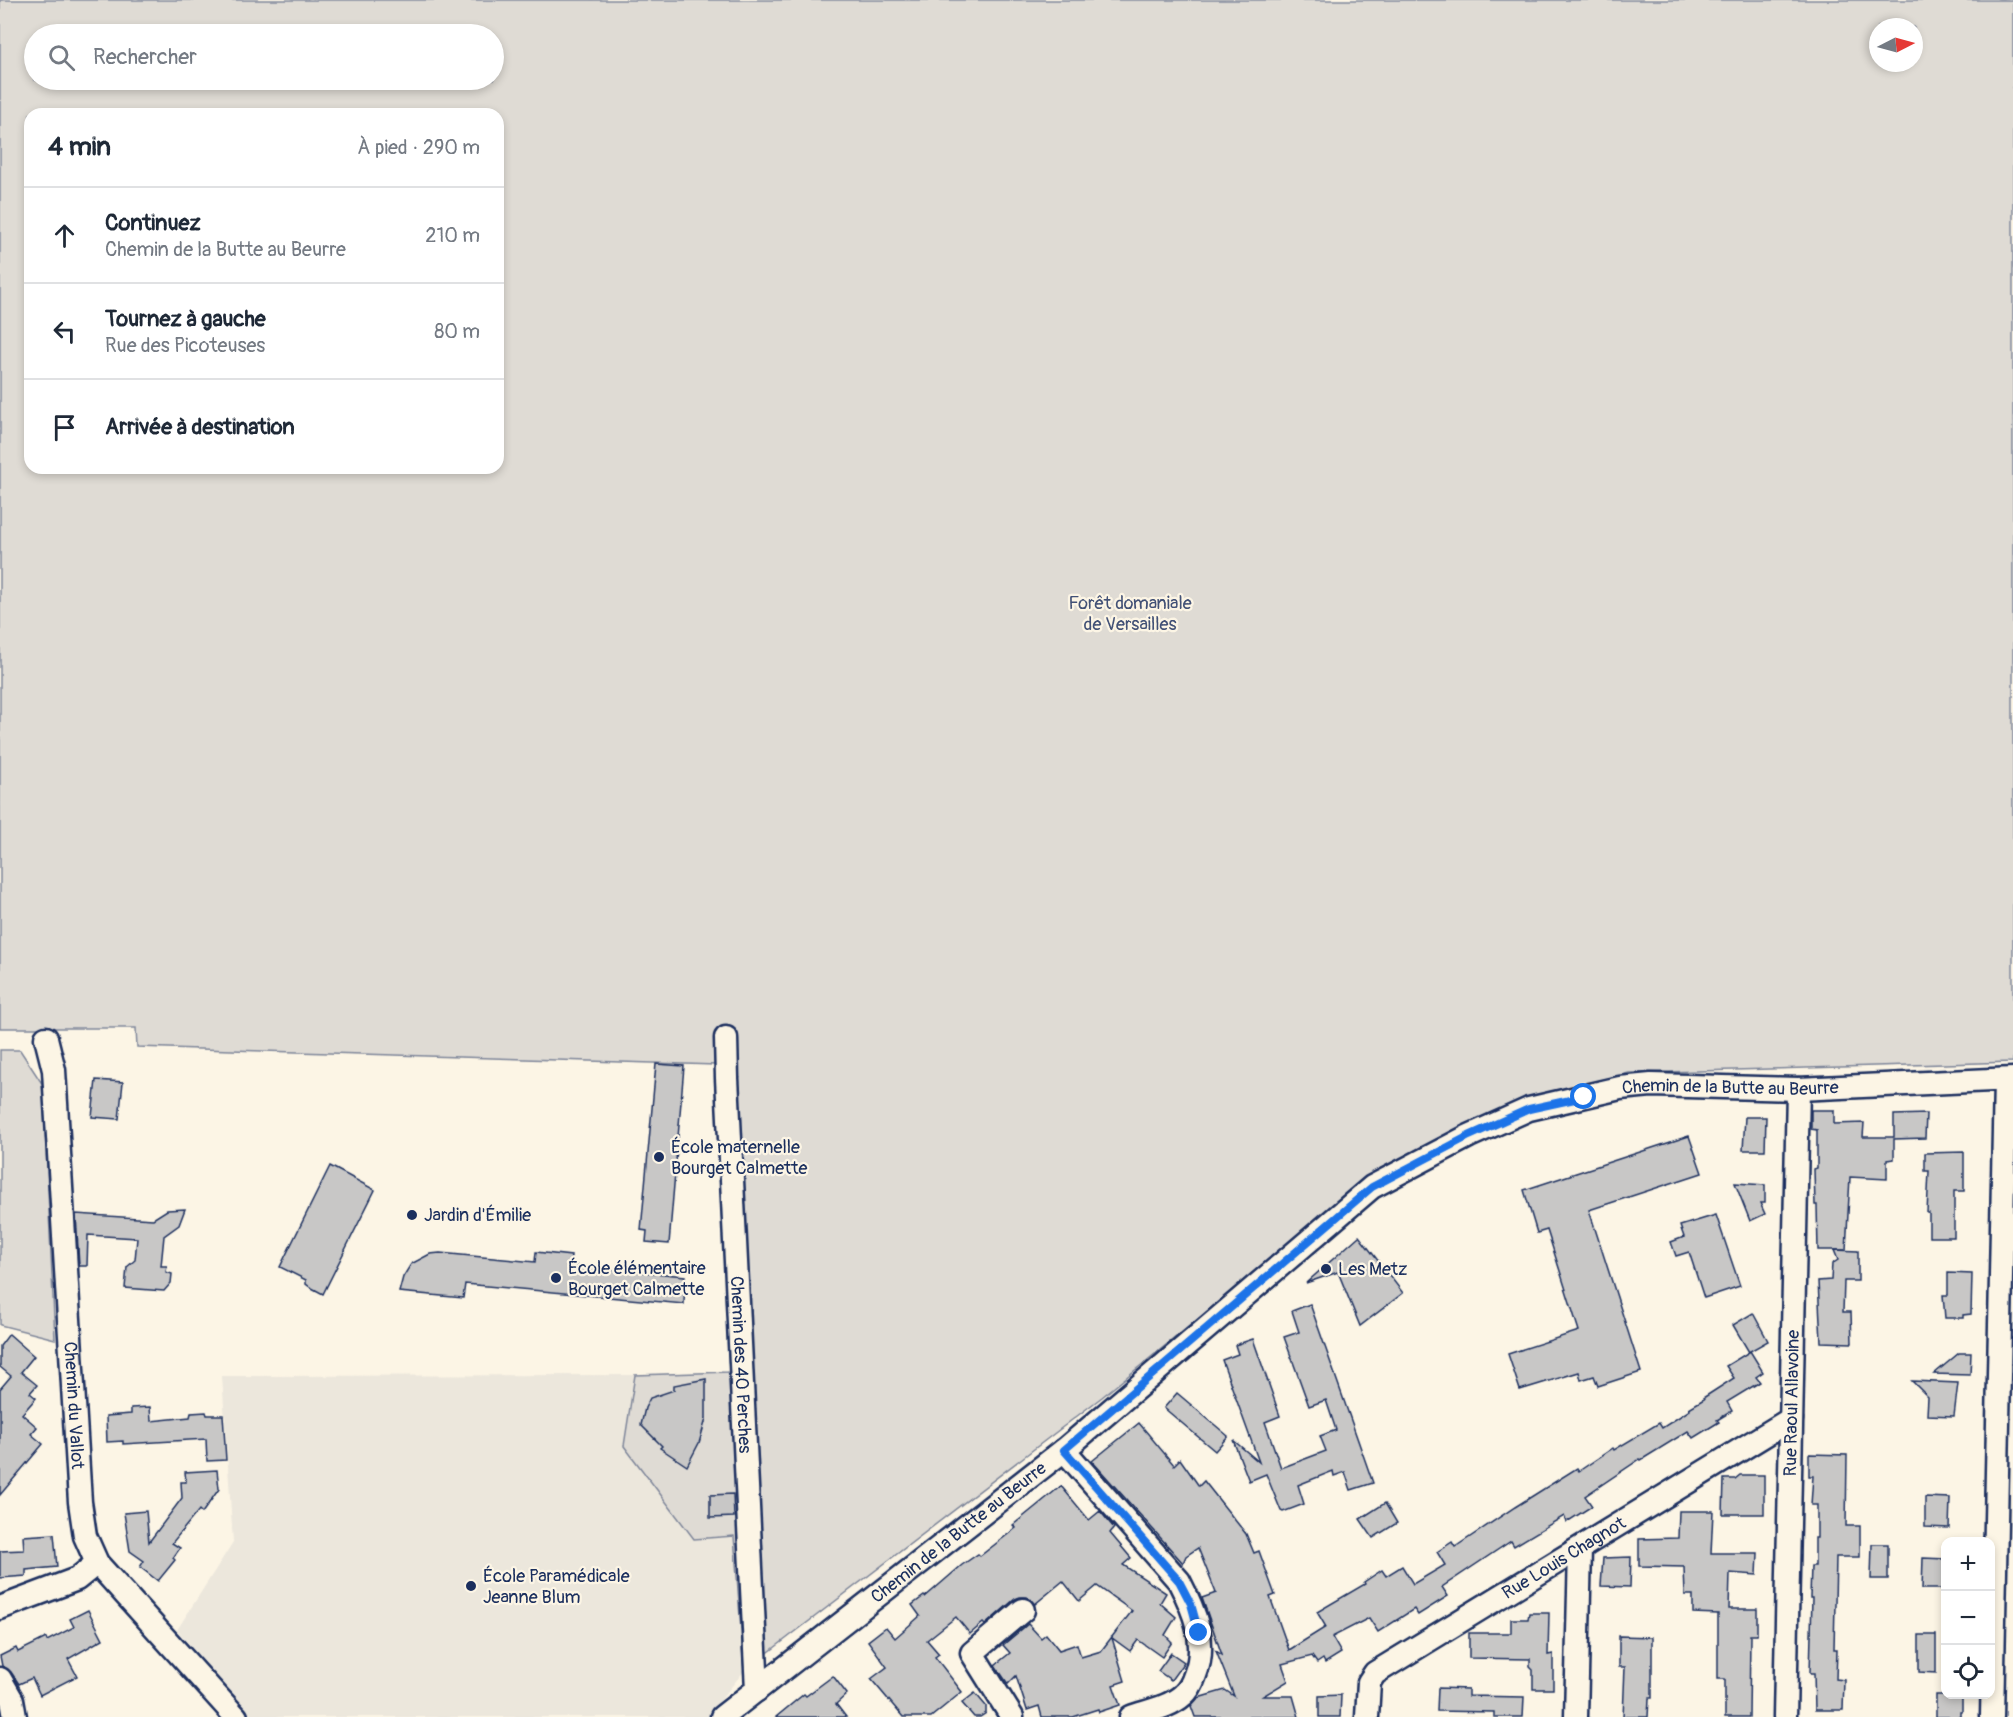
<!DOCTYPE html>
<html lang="fr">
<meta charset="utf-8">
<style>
body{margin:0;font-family:Pangolin,sans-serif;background:#f6f6f7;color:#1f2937}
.controls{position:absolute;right:18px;bottom:18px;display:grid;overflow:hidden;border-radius:12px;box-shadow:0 3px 9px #0003}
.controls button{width:54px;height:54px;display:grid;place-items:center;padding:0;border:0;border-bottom:2px solid #e0e1e3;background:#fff;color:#1f2937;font:30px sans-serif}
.compass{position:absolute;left:1869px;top:18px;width:54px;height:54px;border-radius:50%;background:#fff;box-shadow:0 3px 9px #0003;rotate:84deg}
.stop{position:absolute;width:18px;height:18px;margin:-14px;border:4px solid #1a73e8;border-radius:50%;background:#fff}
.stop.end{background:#1a73e8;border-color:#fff;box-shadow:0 2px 6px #0008}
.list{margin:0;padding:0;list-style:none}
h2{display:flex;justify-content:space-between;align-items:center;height:78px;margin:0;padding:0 24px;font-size:26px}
h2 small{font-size:20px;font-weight:400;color:#747a83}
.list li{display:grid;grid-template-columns:39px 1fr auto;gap:18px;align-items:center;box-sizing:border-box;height:96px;padding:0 24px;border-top:2px solid #e0e1e3}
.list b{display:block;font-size:22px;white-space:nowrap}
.list p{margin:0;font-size:20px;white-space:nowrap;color:#747a83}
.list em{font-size:20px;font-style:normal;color:#747a83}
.icon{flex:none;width:33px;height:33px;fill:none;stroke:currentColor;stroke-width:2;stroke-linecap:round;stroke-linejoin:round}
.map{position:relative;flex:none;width:2013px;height:1717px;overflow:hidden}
.search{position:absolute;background:#fff;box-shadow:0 3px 9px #0003;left:24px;top:24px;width:480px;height:66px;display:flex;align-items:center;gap:15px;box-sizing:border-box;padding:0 21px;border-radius:33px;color:#747a83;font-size:22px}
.panel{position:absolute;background:#fff;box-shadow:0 3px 9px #0003;left:24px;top:108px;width:480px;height:366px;border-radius:18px}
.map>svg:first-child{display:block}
.built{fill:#ece7dc}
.green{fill:#dfdbd4;stroke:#7d8599;stroke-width:1.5;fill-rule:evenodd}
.building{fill:#c8c7c6;stroke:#1b2f5e;stroke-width:1.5}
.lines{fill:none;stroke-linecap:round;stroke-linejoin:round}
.street-casing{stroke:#1b2f5e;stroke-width:27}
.street{stroke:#fcf5e5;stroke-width:22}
.route{stroke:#1a73e8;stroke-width:8}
.poi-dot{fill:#1b2f5e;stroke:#fcf5e5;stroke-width:2}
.labels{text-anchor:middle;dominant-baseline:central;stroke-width:4.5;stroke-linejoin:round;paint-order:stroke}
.park-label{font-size:18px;fill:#425176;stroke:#fcf5e5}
.street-label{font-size:18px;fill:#1b2f5e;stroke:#fcf5e5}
.poi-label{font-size:18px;fill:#1b2f5e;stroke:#fcf5e5;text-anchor:start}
</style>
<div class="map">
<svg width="2013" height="1717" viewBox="0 0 2013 1717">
<rect width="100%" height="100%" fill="#fcf5e5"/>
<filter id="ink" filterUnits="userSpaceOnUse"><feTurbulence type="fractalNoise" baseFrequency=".0167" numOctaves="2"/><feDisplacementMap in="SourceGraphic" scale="12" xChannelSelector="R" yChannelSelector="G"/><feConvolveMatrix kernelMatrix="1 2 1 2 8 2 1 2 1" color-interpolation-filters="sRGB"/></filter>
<g filter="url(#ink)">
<polygon class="built" points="635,1375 624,1446 734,1536 744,1671 707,1717 253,1717 177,1630 233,1542 222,1376"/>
<g class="green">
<path d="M0,0H2013V1062L1629,1073L1538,1095L1369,1180L1102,1397L744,1671L734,1536L694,1539L624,1446L635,1375L729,1372L716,1065L137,1047L136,1028H0ZM1878,27H1914V63H1878ZM34,34H494V80H34ZM30,114H498V468H30Z"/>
<polygon points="0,1050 20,1050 43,1085 55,1339 0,1325"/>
</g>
<g class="building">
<polygon points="656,1064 684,1066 669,1244 646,1242 647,1231 641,1230"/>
<polygon points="96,1080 123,1082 119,1119 92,1117"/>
<polygon points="1811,1110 1834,1110 1834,1124 1864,1123 1863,1137 1894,1137 1894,1115 1926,1114 1925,1138 1894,1139 1894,1159 1887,1160 1887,1179 1850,1177 1846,1250 1818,1250 1817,1205 1815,1205 1814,1169 1817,1168 1817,1130 1811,1129"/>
<polygon points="1745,1117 1766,1117 1765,1150 1743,1150"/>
<polygon points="1689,1136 1702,1173 1589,1210 1641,1372 1598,1386 1594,1376 1581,1380 1579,1372 1520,1390 1508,1354 1579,1331 1547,1230 1537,1233 1524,1190"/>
<polygon points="1964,1152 1964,1191 1954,1191 1954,1237 1929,1237 1929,1213 1927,1213 1929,1171 1925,1171 1925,1153"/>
<polygon points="330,1166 375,1190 323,1294 310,1287 306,1284 306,1280 280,1267"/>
<polygon points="1735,1183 1765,1185 1765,1203 1760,1203 1765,1214 1750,1221"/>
<polygon points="185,1209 179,1225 164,1236 161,1266 167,1266 166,1272 172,1274 171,1283 164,1291 125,1288 127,1267 135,1260 137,1238 88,1235 87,1266 79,1266 76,1214 153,1219 167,1210"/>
<polygon points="1716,1215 1740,1286 1704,1298 1689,1252 1676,1256 1671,1242 1684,1237 1680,1226"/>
<polygon points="1359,1236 1403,1293 1360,1326 1338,1272 1306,1283"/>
<polygon points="1834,1250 1858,1251 1858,1281 1844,1281 1843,1312 1851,1312 1852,1343 1821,1342 1818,1281 1831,1280 1832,1264 1838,1260"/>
<polygon points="536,1252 571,1256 570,1265 685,1276 684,1304 465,1284 463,1298 399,1292 403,1277 411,1264 430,1254 440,1253 535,1262"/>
<polygon points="1948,1273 1972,1274 1971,1314 1963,1315 1963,1318 1945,1318 1943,1295 1948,1295"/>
<polygon points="1310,1304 1373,1483 1351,1490 1345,1472 1334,1476 1333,1471 1298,1485 1304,1504 1283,1512 1281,1511 1266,1474 1249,1481 1233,1440 1259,1462 1222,1360 1238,1354 1235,1345 1253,1339 1280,1416 1265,1422 1281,1468 1326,1451 1320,1436 1336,1430 1326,1400 1309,1406 1284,1337 1299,1332 1292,1311"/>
<polygon points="1753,1313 1768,1341 1750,1351 1763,1372 1756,1377 1760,1382 1727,1402 1732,1411 1717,1420 1719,1422 1693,1438 1688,1431 1641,1460 1640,1459 1585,1496 1592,1506 1567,1522 1564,1516 1514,1546 1511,1541 1442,1587 1448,1596 1418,1615 1414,1609 1378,1632 1369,1618 1332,1637 1341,1653 1325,1663 1323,1659 1317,1663 1312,1656 1282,1664 1288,1681 1263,1696 1293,1696 1299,1717 1195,1717 1191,1706 1198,1698 1225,1690 1234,1696 1216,1651 1222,1655 1202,1598 1216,1593 1198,1548 1186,1556 1183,1563 1092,1461 1139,1423 1174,1465 1180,1459 1199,1486 1204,1481 1246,1534 1254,1553 1259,1551 1275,1595 1270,1597 1289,1650 1326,1627 1317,1612 1365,1584 1364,1582 1382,1570 1386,1576 1402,1566 1413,1584 1445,1565 1437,1552 1452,1542 1455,1547 1515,1507 1577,1468 1579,1471 1613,1448 1614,1450 1659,1423 1662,1428 1690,1410 1689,1408 1704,1399 1703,1398 1734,1378 1726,1366 1749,1352 1733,1325"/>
<polygon points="9,1334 34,1356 21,1372 37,1385 30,1393 36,1398 22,1414 37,1427 31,1434 43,1444 0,1495 0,1389 11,1376 0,1367 0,1346"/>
<polygon points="1959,1353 1971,1353 1970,1375 1934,1374"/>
<polygon points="706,1379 706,1419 699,1443 687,1466 660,1448 662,1446 641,1425 645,1408 650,1398 674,1390 674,1385"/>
<polygon points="1912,1381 1958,1383 1954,1416 1927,1415 1928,1397"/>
<polygon points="1177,1393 1228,1436 1215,1451 1164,1408"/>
<polygon points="150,1407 151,1421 190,1417 191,1413 206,1412 207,1415 223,1415 226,1460 207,1461 206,1439 123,1444 123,1441 107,1442 106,1416 131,1414 131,1408"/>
<polygon points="1809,1454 1847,1455 1846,1526 1860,1526 1860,1557 1836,1557 1834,1649 1837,1649 1836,1679 1844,1680 1843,1710 1815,1710 1814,1673 1810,1673 1812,1598 1810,1598 1811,1566 1815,1566 1815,1538 1817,1538 1817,1505 1811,1505 1813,1476 1809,1476"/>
<polygon points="217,1470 219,1489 202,1513 199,1510 172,1543 180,1548 173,1558 175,1560 158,1581 140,1567 144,1561 130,1551 124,1513 146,1511 149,1542 182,1498 181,1482 186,1482 185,1472"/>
<polygon points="1740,1475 1764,1475 1764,1514 1723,1514 1724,1479 1735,1479"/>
<polygon points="1061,1486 1089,1520 1100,1511 1114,1528 1110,1533 1131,1558 1123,1565 1166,1593 1160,1603 1176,1617 1165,1635 1172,1642 1162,1657 1138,1640 1130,1651 1112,1638 1125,1681 1113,1685 1120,1705 1099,1712 1098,1709 1073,1717 1042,1717 1039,1706 1027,1710 1016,1676 1008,1684 995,1665 1010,1653 1003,1645 1028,1624 1041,1638 1046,1634 1059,1650 1077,1644 1081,1657 1101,1651 1132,1611 1097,1586 1079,1601 1063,1581 1035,1604 1027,1597 1020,1597 1015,1599 985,1625 983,1623 970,1634 956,1617 927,1640 939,1654 935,1657 962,1692 931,1717 903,1717 871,1679 887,1667 868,1641 886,1627 895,1638 920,1616 912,1605 924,1596 925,1597 962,1565 978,1554 980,1556 1016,1528 1013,1525"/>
<polygon points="733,1494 734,1517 710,1518 710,1495"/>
<polygon points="1925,1497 1950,1498 1949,1528 1925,1527"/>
<polygon points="1385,1503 1397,1523 1373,1538 1360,1519"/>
<polygon points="1679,1511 1713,1511 1711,1553 1758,1553 1757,1575 1730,1573 1729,1609 1757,1609 1757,1635 1750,1635 1749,1717 1725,1717 1725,1679 1718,1679 1718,1614 1693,1613 1693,1595 1685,1595 1684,1567 1639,1566 1639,1539 1678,1538"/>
<polygon points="54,1534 57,1567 26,1570 26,1576 0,1578 0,1551 24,1550 23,1536"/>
<polygon points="1872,1544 1888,1544 1888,1579 1871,1579"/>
<polygon points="1631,1557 1630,1587 1601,1586 1603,1558"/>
<polygon points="1923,1558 1946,1559 1946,1589 1922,1589"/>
<polygon points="88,1610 103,1639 68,1659 77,1676 40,1695 32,1678 19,1684 11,1672 2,1666 0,1656 16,1648 18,1652 46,1638 47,1641 74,1627 70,1619"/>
<polygon points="1529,1613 1549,1613 1548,1655 1553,1654 1553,1689 1533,1689 1533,1670 1530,1667 1530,1659 1469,1658 1469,1633 1511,1633 1511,1619 1528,1619"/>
<polygon points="1919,1635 1936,1635 1936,1673 1919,1672"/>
<polygon points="1619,1636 1652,1637 1652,1698 1649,1698 1648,1717 1623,1717 1625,1667 1619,1667"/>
<polygon points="1171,1653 1184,1662 1171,1680 1158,1671"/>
<polygon points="833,1676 847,1694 836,1704 846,1717 776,1717 804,1694 806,1696"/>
<polygon points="1438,1688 1468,1689 1468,1696 1524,1697 1523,1717 1494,1717 1494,1712 1437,1711"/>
<polygon points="975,1693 986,1706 986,1713 980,1717 974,1717 962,1703"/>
<polygon points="1341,1695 1340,1717 1319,1717 1319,1696"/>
<polygon points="1936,1695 1962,1695 1962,1712 1960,1712 1960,1717 1936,1717"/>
</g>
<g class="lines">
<g class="street-casing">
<g id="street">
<path id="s1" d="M46,1038L54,1070L80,1502L85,1536L97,1563L236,1717"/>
<path id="s2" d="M726,1038L727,1078L757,1690"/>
<path d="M1064,1450L1179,1581C1194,1610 1208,1642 1195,1675C1193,1681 1189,1690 1183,1695C1170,1707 1148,1711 1131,1717"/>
<polyline points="0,1608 77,1579 97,1563"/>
<polyline points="0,1679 12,1700 15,1717"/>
<path id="s3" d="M722,1717L1064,1450L1372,1187L1469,1136L1529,1109L1620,1088L1651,1085L1798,1089L2013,1079"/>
<polyline points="1012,1717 972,1653 1023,1610"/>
<path id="s4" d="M1367,1717L1369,1682L1375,1673L1791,1419"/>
<polyline points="1576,1717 1580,1549"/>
<path id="s5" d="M1785,1717L1798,1089"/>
<polyline points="1992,1717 2005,1080"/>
</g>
</g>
<use href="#street" class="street"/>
</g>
</g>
<g class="lines" filter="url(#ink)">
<polyline class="route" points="1199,1633 1191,1604 1179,1581 1064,1450 1372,1187 1469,1136 1529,1109 1584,1097"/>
</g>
<g class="poi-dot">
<circle cx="659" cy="1157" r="6"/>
<circle cx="412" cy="1215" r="6"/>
<circle cx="1326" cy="1269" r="6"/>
<circle cx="556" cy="1278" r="6"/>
<circle cx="471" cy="1586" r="6"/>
</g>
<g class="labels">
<g class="park-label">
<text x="1130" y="603">Forêt domaniale<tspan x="1130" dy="21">de Versailles</tspan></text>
</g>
<g class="street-label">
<text stroke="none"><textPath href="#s3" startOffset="1218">Chemin de la Butte au Beurre</textPath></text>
<text stroke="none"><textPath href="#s2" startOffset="327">Chemin des 40 Perches</textPath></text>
<text stroke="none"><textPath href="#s5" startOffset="314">Rue Raoul Allavoine</textPath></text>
<text stroke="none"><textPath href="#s1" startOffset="369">Chemin du Vallot</textPath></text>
<text stroke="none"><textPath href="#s3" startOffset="300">Chemin de la Butte au Beurre</textPath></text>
<text stroke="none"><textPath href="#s4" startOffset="267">Rue Louis Chagnot</textPath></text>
</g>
<g class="poi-label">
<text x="671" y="1147">École maternelle<tspan x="671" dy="21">Bourget Calmette</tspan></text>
<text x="424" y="1215">Jardin d'Émilie</text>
<text x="568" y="1268">École élémentaire<tspan x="568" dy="21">Bourget Calmette</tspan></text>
<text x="1338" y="1269">Les Metz</text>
<text x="483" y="1576">École Paramédicale<tspan x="483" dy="21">Jeanne Blum</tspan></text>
</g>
</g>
</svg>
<div class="controls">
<button>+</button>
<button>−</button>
<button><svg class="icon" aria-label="locate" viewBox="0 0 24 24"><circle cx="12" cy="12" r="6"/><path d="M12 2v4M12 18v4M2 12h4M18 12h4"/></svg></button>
</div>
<svg class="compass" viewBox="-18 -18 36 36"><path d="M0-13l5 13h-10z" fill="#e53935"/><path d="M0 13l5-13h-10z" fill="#747a83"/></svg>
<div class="stop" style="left:1584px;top:1097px"></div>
<div class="stop end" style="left:1199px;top:1633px"></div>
<div class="search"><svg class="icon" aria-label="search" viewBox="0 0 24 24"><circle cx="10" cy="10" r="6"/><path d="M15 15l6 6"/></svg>Rechercher</div>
<section class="panel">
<h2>4 min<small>À pied · 290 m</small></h2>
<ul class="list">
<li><svg class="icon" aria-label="ahead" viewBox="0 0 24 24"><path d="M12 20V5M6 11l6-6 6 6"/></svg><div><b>Continuez</b><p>Chemin de la Butte au Beurre</p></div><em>210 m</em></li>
<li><svg class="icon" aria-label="left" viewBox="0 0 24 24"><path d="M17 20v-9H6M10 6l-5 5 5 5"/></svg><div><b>Tournez à gauche</b><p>Rue des Picoteuses</p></div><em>80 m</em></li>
<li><svg class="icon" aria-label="arrive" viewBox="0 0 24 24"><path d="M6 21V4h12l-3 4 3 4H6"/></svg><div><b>Arrivée à destination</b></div></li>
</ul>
</section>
</div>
